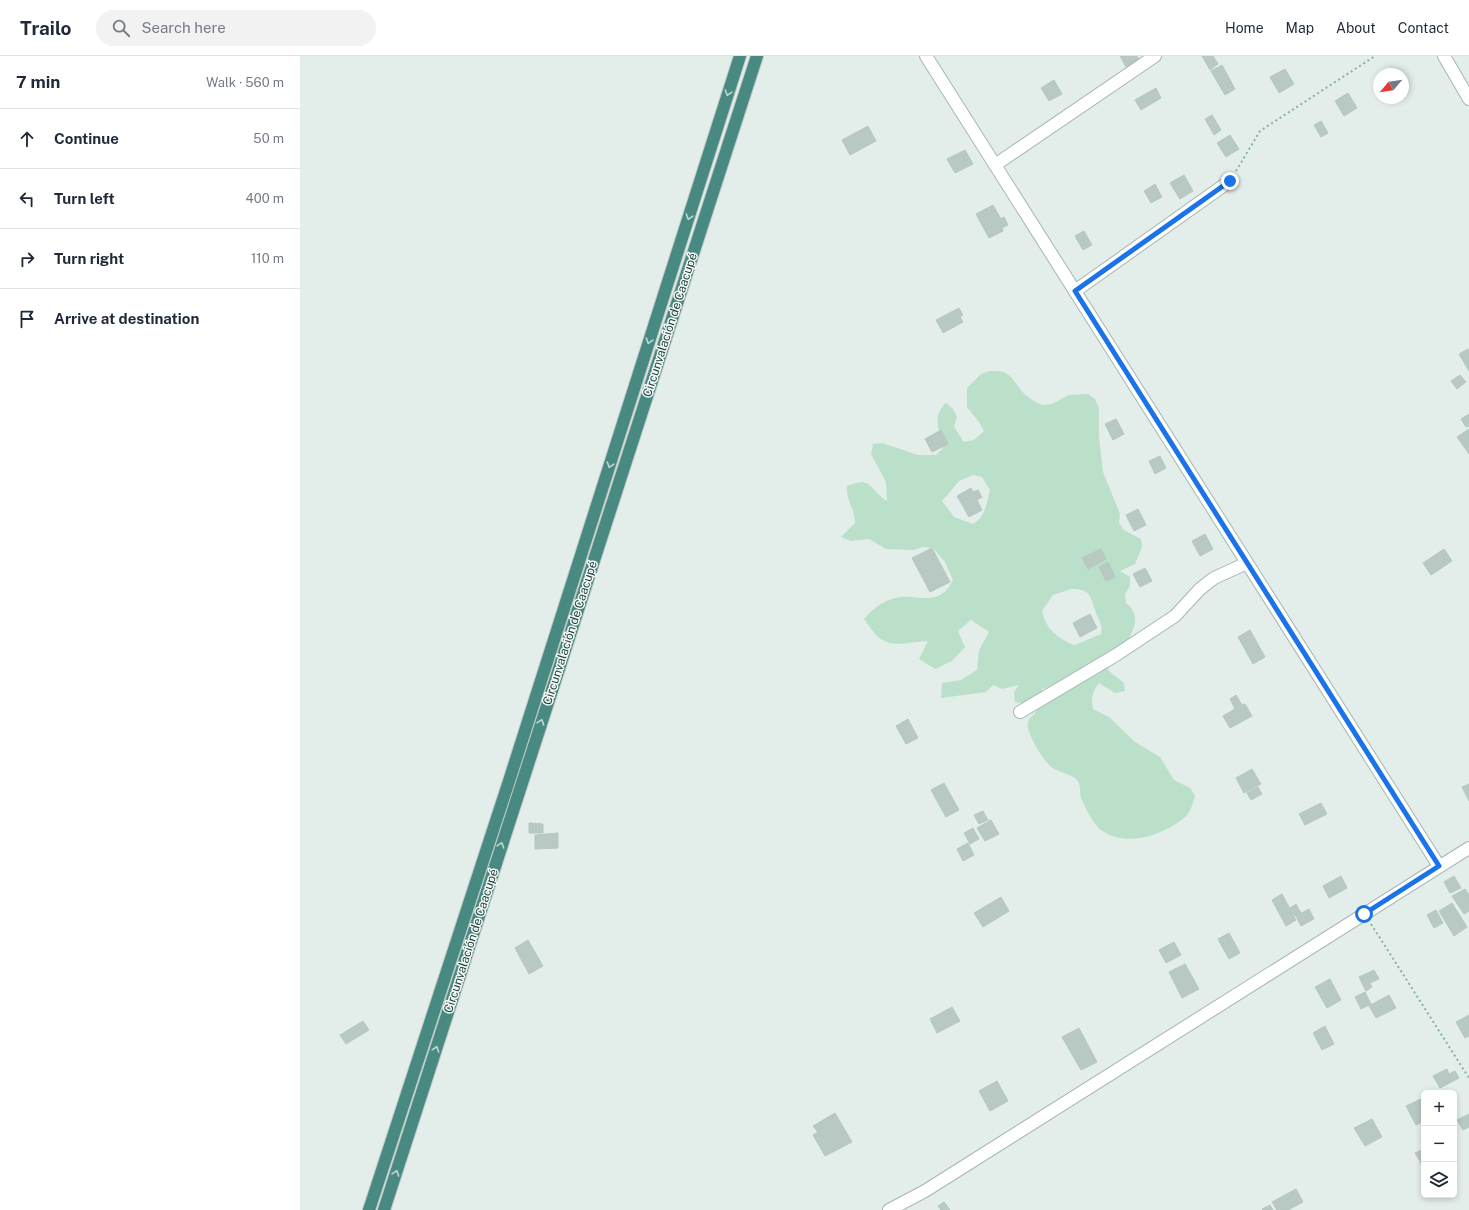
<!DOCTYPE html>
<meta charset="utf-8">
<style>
body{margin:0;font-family:"Public Sans",sans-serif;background:#f2f2f3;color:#1f2937}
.controls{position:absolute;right:12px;bottom:12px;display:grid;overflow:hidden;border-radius:6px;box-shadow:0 2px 6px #0003}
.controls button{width:36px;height:36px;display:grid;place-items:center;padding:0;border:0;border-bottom:1px solid #e0e1e3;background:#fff;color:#1f2937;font:20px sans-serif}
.compass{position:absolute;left:1073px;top:12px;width:36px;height:36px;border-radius:50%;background:#fff;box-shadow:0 2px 6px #0003;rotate:241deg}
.stop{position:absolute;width:12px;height:12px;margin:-9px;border:3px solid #1a73e8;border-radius:50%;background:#fff}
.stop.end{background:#1a73e8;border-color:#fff;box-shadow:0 1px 4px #0008}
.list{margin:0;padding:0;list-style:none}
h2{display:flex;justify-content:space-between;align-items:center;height:52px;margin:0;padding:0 16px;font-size:17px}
h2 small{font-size:13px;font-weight:400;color:#747a83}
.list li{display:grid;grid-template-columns:26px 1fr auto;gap:12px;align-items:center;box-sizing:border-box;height:60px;padding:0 16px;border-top:1px solid #e0e1e3}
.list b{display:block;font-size:15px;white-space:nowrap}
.list em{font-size:13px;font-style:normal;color:#747a83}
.icon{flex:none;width:22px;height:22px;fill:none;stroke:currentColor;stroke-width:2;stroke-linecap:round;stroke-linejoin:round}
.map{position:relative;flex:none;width:1169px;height:1154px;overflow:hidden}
header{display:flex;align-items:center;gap:24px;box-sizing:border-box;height:56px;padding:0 20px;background:#fff;border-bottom:1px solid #e0e1e3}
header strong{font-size:19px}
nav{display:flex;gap:22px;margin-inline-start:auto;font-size:14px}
.search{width:280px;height:36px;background:#f2f2f3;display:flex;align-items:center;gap:10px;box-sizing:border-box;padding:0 14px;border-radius:22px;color:#747a83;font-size:15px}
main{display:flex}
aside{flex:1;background:#fff}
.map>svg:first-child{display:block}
.green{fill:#bae0c9;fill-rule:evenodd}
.building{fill:#b8c8c3;stroke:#b5c8c2}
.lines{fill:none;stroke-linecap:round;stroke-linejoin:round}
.minor-casing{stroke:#a5b6b2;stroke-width:14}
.trunk-casing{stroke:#c1cac8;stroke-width:14}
.path{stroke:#81b3a9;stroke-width:2;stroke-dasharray:2 3;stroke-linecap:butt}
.minor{stroke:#fff;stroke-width:12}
.trunk{stroke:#488a82;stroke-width:12}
.oneway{stroke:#c0d8d4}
.route{stroke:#1a73e8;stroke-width:5}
.labels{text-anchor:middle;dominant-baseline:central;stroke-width:3;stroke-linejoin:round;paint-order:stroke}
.street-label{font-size:12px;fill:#21403b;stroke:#f4faf7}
</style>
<header>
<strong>Trailo</strong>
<div class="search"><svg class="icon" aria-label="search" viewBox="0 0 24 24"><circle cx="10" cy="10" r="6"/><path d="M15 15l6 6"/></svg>Search here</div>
<nav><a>Home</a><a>Map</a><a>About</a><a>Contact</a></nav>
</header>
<main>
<aside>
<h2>7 min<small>Walk · 560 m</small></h2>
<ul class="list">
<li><svg class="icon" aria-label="ahead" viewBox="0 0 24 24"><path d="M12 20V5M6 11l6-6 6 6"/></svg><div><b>Continue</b></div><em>50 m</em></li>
<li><svg class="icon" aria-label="left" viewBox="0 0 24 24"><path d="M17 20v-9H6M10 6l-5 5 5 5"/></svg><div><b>Turn left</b></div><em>400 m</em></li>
<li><svg class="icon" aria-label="right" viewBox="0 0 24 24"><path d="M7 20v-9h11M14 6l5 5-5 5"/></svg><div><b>Turn right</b></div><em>110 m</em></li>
<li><svg class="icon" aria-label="arrive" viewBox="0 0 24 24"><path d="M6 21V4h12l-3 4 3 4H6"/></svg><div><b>Arrive at destination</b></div></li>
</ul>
</aside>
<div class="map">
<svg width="1169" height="1154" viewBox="0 0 1169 1154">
<rect width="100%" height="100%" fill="#e3edea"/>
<path class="green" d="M690,315C708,314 710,319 720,333C725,340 734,346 743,349L752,348L769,339L788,338L795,343L799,352V380L803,416L820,458L819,467L824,474L841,483L842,491L835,508L820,515L830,521V530L825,538L826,547C845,562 830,578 822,596L805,602L809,615L824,627L825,635L815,637L799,627C792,636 791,642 793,653L809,661L835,686L860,701L874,724L890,732L895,740C893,746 891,755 887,759C866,780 818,795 796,769C790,762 785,751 781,742C779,735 782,729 776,723C770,718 760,716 754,713C745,708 730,682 728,672C727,670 728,666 729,663L735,657L740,648L759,628L742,633L743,642L725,648L715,646L714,636L719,629L702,633L693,629L686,636L641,642L642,627L661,624L677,614L679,594L689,576L671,564L658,575L665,591L652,605L635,613L619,603L628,585C593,588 585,595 564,563C571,554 583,545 595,542C617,536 638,554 653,524L645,506L633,492L623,491L614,494L586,493L569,483L551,485L541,481L555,467C555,452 546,446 547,430C573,419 569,434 587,445L586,426L571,398L573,388L582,387L618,399H636L643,392C640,375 631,361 646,347L653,353L657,361L654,371L664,386L674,384L684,375L679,366L667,351V332L681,318ZM673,419L682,421L690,434C687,446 685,462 673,468L654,461L642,445L659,425ZM771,533C789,533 790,538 795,554C798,563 803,568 801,578L775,589C759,584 745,572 742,555L753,539Z"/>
<g class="building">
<polygon points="820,0 837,0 839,3 826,11"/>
<polygon points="902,0 913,0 918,8 910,14"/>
<polygon points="922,9 935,33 925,39 911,15"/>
<polygon points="985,13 994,28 979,37 970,21"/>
<polygon points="754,24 762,38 749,45 741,32"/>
<polygon points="856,32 861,42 841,54 835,44"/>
<polygon points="1048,37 1057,52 1044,60 1035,45"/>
<polygon points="912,59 921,74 914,79 905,63"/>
<polygon points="1021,65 1028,77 1021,81 1014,69"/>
<polygon points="568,70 576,85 550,99 542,84"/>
<polygon points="930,79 939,93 926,101 917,87"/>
<polygon points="665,94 673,108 655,117 647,103"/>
<polygon points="884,119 893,135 880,143 870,127"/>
<polygon points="855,128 862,141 851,147 844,135"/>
<polygon points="693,149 701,163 704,161 708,169 702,172 703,175 689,182 676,158"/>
<polygon points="784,175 792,189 783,194 775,180"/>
<polygon points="659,252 663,259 660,261 663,266 643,277 636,264"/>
<polygon points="1168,293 1169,296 1169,315 1159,298"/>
<polygon points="1160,319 1166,326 1157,333 1151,325"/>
<polygon points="1169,358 1169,370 1166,371 1161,363"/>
<polygon points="816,363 824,378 813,384 805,368"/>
<polygon points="1169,373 1169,398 1157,381"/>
<polygon points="641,374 648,388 632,396 625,383"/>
<polygon points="860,400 866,412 855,418 849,405"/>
<polygon points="671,432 673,436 678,434 682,441 677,444 682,454 669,461 657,440"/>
<polygon points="838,453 846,469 834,475 826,459"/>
<polygon points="905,478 913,493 900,500 892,485"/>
<polygon points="632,492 650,526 630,536 612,502"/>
<polygon points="801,493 806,503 788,513 782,502"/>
<polygon points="1144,493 1152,505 1131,519 1123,507"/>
<polygon points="808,506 815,521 806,525 799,511"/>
<polygon points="845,512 852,525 840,531 833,518"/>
<polygon points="790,558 797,572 780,581 773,567"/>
<polygon points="950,574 965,601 953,608 938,581"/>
<polygon points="936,639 942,649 945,648 952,660 930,672 923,660 935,653 930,643"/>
<polygon points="608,663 618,682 606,688 596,670"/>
<polygon points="952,713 961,728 944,737 936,722"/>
<polygon points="644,727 659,754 646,761 631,734"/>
<polygon points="1169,728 1169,745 1162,731"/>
<polygon points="958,731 962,738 951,744 947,737"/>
<polygon points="1021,747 1027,758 1005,769 999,758"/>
<polygon points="683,755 688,764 679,768 674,759"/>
<polygon points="691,764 699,778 685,785 677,772"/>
<polygon points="229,767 243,768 243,777 229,777"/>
<polygon points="673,772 679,783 670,788 664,777"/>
<polygon points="258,777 258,792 235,793 235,779"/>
<polygon points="668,787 674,799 663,805 657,793"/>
<polygon points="1041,820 1047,832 1029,842 1023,830"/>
<polygon points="1154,820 1161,832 1150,837 1144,826"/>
<polygon points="1165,833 1169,839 1169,855 1164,858 1152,840"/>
<polygon points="982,838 996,864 986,870 972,844"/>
<polygon points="701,841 709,855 683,871 674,857"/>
<polygon points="1152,847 1167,871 1154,880 1139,855"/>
<polygon points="996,848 1001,857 995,860 990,852"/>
<polygon points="1009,853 1014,863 1001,870 996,860"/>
<polygon points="1136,854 1143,867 1134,872 1127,859"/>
<polygon points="929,877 940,897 929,903 918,883"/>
<polygon points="228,884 243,910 229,918 215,892"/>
<polygon points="874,886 881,899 866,907 859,894"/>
<polygon points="885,908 899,933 882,942 869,916"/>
<polygon points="1074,914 1079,923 1070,927 1072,931 1066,935 1059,921"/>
<polygon points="1030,923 1041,944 1027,952 1015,931"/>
<polygon points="1065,936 1071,948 1061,953 1055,941"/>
<polygon points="1089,939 1096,952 1076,962 1069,950"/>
<polygon points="652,951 660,965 637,977 630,963"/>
<polygon points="1169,959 1169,980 1165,982 1156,966"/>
<polygon points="63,965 69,974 46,988 40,979"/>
<polygon points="1025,970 1034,988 1022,994 1013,977"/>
<polygon points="779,972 797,1006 781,1014 762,981"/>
<polygon points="1147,1013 1149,1018 1155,1015 1159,1022 1140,1032 1133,1020"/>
<polygon points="697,1025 708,1045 690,1055 679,1035"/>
<polygon points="1123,1042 1124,1065 1116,1069 1106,1050"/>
<polygon points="535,1057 552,1086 525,1100 513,1079 518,1076 513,1070"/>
<polygon points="1169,1058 1169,1071 1163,1074 1157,1064"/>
<polygon points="1072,1063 1082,1081 1065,1090 1054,1072"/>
<polygon points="1124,1093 1124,1103 1120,1105 1115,1097"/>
<polygon points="1124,1104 1124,1114 1120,1106"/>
<polygon points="996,1133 1003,1146 988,1154 977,1154 972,1146"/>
<polygon points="644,1146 650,1154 641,1154 638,1150"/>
<polygon points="970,1149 973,1154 963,1154 962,1153"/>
</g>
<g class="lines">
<g class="minor-casing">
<g id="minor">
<polyline points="626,0 1139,810"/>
<polyline points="1144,0 1169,43"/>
<polyline points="695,109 855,0"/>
<polyline points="775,235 930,125"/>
<polyline points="720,656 816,599 875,560 900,533 914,522 947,507"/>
<polyline points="589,1154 625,1135 1169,792"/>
</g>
</g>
<g class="trunk-casing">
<g id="trunk">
<polyline points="69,1154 210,722 440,0"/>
<polyline points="84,1154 457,0"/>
</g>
</g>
<g class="path">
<polyline points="936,115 960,75 1075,0"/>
<polyline points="1071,868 1169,1022"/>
</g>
<use href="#minor" class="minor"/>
<use href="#trunk" class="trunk"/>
</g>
<defs><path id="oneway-chevron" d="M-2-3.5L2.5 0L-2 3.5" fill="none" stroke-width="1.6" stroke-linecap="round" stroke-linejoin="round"/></defs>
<g class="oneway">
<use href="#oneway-chevron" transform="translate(428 37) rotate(108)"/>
<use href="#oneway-chevron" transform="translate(389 161) rotate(108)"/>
<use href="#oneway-chevron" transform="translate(349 285) rotate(108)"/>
<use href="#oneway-chevron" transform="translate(310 409) rotate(108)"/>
<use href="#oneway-chevron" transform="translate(241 666) rotate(-72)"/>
<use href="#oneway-chevron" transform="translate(201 789) rotate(-72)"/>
<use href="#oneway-chevron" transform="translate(136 993) rotate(-72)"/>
<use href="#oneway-chevron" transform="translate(96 1117) rotate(-72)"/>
</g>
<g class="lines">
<polyline class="route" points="930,125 775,235 1139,810 1064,858"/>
</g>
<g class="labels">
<g class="street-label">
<text transform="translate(370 269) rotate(-72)">Circunvalación de Caacupé</text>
<text transform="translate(270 577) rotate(-72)">Circunvalación de Caacupé</text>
<text transform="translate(171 885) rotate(-72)">Circunvalación de Caacupé</text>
</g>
</g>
</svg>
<div class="controls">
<button>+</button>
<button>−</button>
<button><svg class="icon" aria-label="layers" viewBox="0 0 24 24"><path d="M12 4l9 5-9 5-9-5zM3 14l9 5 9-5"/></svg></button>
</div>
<svg class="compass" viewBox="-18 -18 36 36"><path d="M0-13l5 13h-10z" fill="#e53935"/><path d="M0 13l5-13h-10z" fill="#747a83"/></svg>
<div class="stop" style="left:1064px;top:858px"></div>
<div class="stop end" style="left:930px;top:125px"></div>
</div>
</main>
